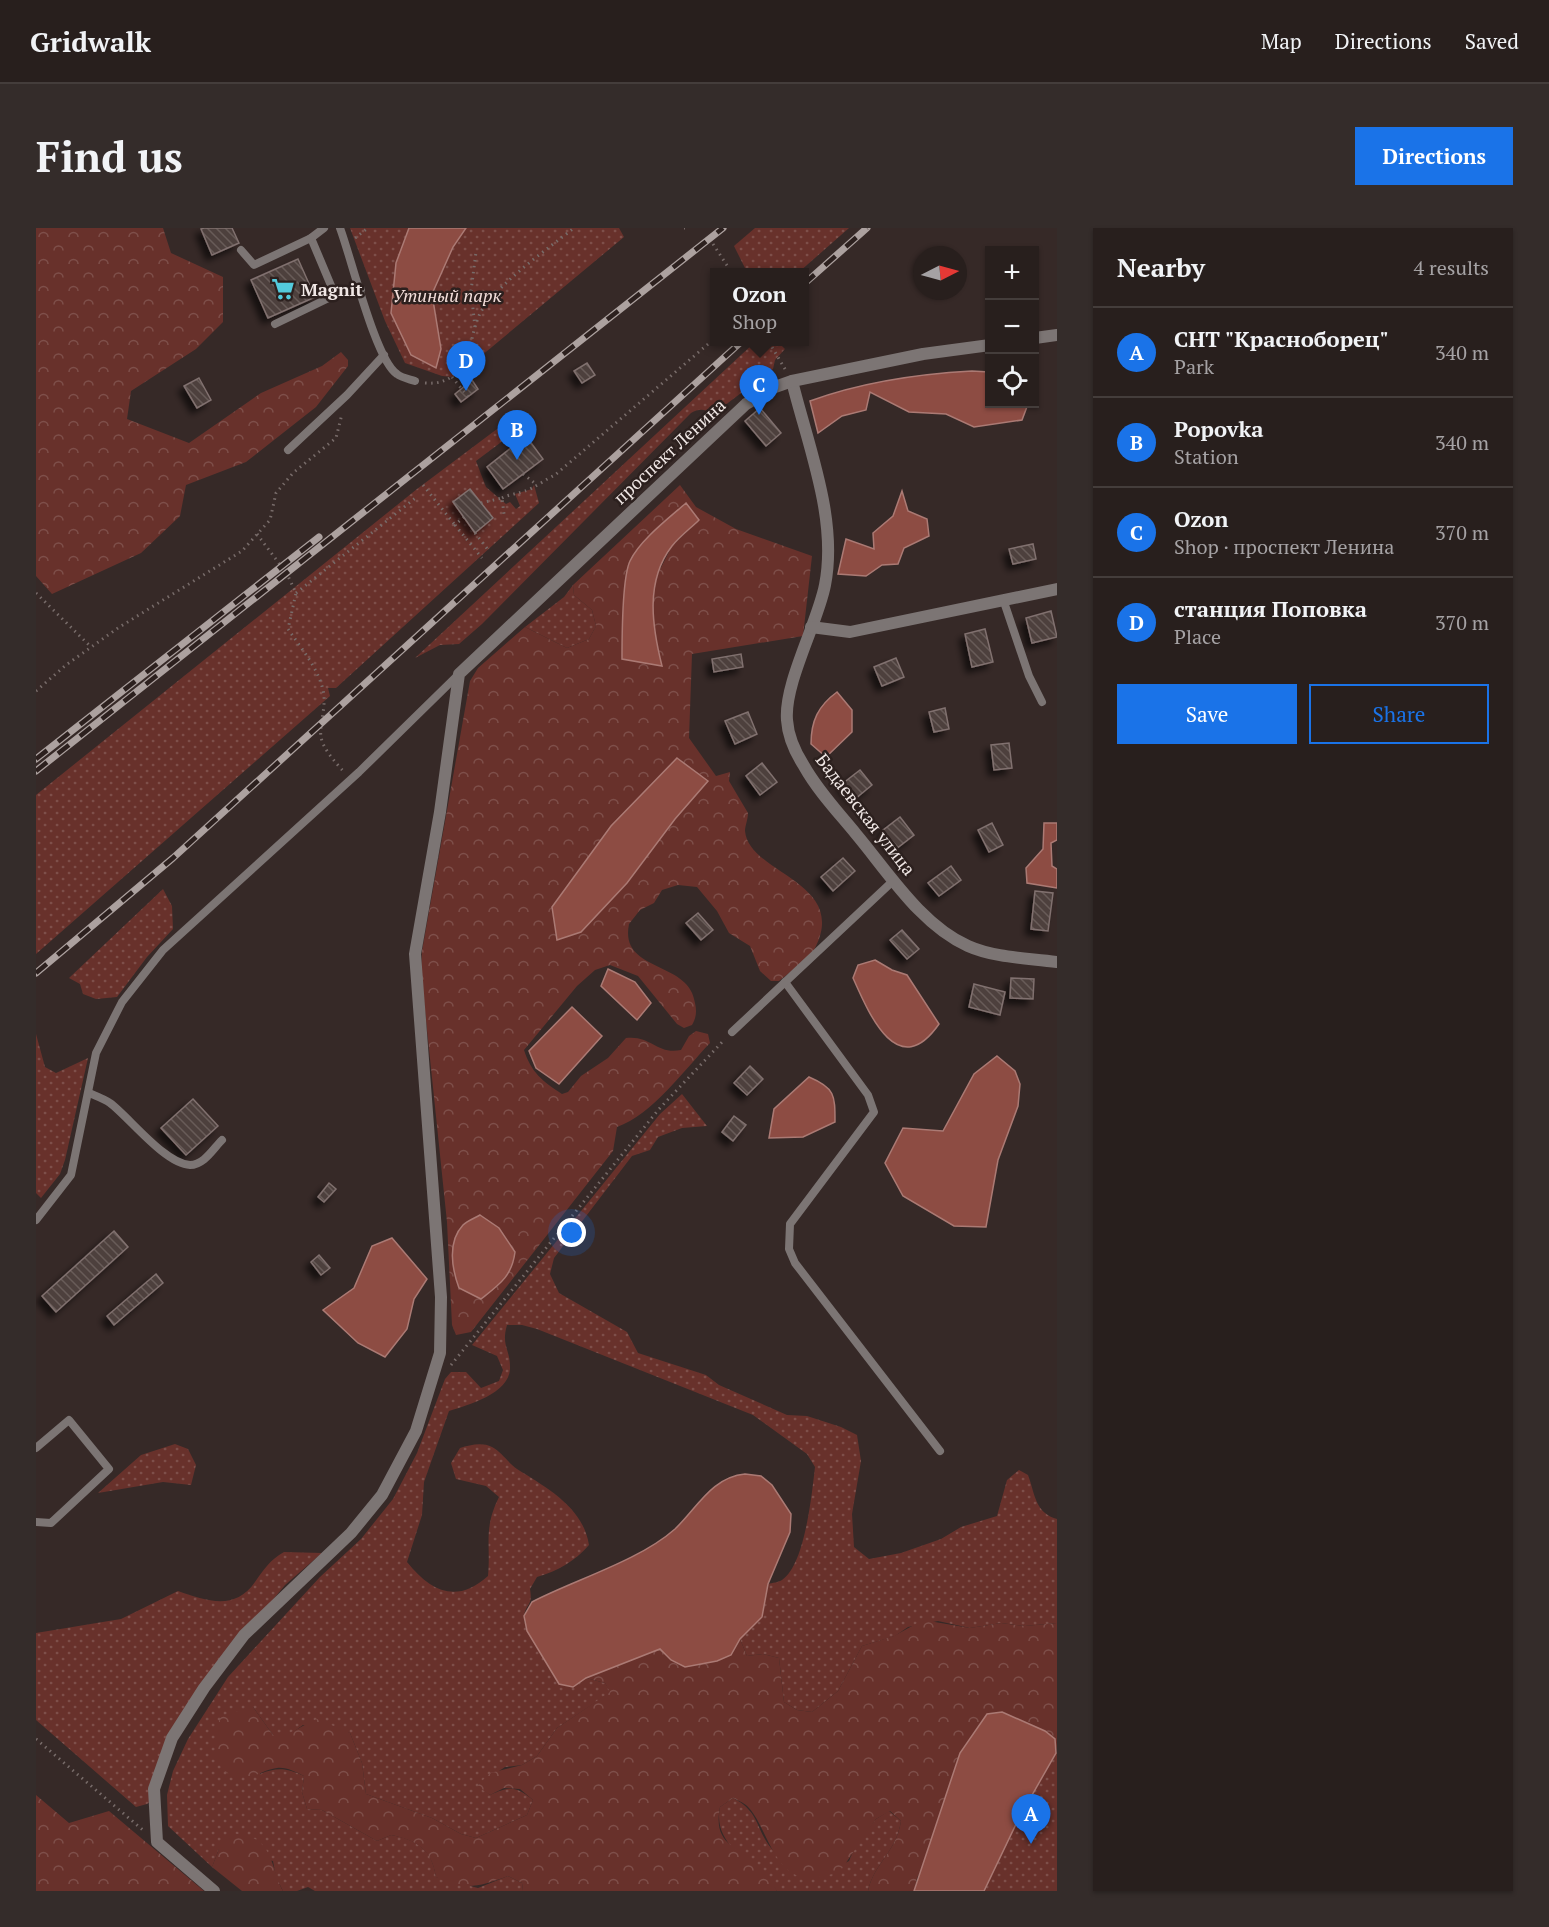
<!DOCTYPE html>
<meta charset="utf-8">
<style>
body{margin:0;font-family:"PT Serif",serif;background:#342c2a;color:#f1f3f6}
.controls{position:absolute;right:18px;top:18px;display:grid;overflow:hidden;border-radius:0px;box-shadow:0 2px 4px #0004}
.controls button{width:54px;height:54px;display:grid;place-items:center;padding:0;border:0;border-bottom:2px solid #443d3b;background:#281f1d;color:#f1f3f6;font:30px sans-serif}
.compass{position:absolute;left:877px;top:18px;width:54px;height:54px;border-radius:50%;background:#281f1d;box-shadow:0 2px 4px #0004;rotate:84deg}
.you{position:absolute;left:536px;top:1005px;width:21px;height:21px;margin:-15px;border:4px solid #fff;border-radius:50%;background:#1a73e8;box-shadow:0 0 0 9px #1a73e833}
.badge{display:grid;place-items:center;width:39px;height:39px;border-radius:50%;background:#1a73e8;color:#fff;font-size:20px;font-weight:700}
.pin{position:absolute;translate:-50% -50px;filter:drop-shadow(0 2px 3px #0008)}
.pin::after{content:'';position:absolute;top:32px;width:21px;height:18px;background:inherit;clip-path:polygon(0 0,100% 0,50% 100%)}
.popup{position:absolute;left:674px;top:40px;width:99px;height:78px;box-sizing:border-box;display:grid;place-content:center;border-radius:0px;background:#281f1d;filter:drop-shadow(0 2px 4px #0005);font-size:20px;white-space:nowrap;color:#a5a2a4}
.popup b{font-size:22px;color:#f1f3f6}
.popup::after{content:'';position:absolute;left:50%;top:100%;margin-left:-12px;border:12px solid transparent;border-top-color:#281f1d}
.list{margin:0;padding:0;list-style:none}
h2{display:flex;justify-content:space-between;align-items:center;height:78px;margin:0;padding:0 24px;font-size:26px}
h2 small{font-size:20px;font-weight:400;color:#a5a2a4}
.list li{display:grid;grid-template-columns:39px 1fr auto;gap:18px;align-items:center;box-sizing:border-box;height:90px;padding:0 24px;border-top:2px solid #443d3b}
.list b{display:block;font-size:22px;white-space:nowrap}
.list p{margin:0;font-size:20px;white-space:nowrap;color:#a5a2a4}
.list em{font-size:20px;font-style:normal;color:#a5a2a4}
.actions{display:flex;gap:12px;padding:18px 24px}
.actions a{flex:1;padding:14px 0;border:2px solid #1a73e8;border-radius:0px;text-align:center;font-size:21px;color:#1a73e8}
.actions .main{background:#1a73e8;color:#fff}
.icon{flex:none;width:33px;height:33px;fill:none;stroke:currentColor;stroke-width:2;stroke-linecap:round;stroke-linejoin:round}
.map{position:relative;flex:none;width:1021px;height:1663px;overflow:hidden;border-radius:0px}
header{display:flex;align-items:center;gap:36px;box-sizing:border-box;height:84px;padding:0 30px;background:#281f1d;border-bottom:2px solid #443d3b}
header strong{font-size:28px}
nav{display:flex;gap:33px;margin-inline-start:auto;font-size:21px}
.intro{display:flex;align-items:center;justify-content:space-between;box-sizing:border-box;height:144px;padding:0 36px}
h1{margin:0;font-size:42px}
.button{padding:15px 27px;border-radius:0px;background:#1a73e8;color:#fff;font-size:21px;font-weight:700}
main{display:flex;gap:36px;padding:0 36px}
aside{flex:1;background:#281f1d;border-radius:0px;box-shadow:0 2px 4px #0004}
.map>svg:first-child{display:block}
.green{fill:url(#green-dots)}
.forest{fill:url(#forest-crowns);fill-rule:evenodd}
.water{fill:#8d4c43;stroke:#ab7a74;stroke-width:1.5}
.building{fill:url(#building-back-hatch);stroke:#81716f;stroke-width:1.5;filter:url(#shadow)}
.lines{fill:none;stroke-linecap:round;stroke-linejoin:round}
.path{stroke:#786c6a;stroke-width:3;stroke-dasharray:1.5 4.5;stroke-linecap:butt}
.lane{stroke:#7c7574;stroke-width:8}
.street{stroke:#7c7574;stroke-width:12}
.rail-casing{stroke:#aca19f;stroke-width:7}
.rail{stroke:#2c201e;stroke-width:4.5;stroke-dasharray:14;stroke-linecap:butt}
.labels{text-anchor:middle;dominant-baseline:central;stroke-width:5;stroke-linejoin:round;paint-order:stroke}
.poi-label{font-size:18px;font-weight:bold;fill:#f0e7e5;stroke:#2c201e;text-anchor:start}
.park-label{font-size:18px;font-style:italic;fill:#f4dfdb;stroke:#2c201e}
.street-label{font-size:18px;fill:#f0e7e5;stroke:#2c201e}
</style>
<header>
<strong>Gridwalk</strong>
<nav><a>Map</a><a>Directions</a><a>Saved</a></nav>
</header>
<div class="intro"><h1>Find us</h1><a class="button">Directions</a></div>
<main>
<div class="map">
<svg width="1021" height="1663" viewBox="0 0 1021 1663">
<defs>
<pattern id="green-dots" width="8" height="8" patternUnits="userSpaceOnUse" patternTransform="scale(1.5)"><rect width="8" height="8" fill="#68312b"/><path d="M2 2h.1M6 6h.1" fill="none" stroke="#7e4f4a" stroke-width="1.8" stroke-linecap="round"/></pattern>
<pattern id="forest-crowns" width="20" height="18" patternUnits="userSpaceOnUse" patternTransform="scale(1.5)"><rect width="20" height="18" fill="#68312b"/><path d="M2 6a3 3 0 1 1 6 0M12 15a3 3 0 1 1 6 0" fill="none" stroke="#7e4f4a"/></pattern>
<pattern id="building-back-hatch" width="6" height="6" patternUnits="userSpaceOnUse" patternTransform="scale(1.5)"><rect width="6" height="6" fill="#4d403d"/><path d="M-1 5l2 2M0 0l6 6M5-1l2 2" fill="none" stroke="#675c59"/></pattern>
<filter id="shadow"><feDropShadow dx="-5.5" dy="5.5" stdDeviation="3" flood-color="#0009"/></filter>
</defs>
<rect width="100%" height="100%" fill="#362927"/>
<g class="green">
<polygon points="314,0 583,0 588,9 433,138 425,140 416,149 406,148 369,135 349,93"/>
<polygon points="719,0 813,0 763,44 711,44 698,18"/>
<path d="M719,114H742L749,121L739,132L737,141L676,187C669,180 663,181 655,185L446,396L423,416L404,417L379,430Z"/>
<polygon points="465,198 472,209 440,233 450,259 470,276 474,274 480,281 484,278 479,266 496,261 498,257 503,275 300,460 292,460 294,468 0,726 0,567 381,261"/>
<polygon points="537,357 538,367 556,382 560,398 553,411 531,420 489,399 528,369"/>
<polygon points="127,661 136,678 137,701 111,729 81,769 60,771 47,766 44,756 33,750"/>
<polygon points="0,806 9,839 20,845 52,830 29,932 24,946 5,970 0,965"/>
<path d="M646,866L671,898L646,900L622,909L614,922L596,928L518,1030L514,1046L523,1065L591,1104L602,1125L670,1147L683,1157L751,1187L771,1188L805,1199L821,1207L825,1233L816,1286L818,1319L833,1331L865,1325L905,1311L925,1299L961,1288L971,1252L983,1242L992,1247C999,1266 999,1285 1021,1291V1395L989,1398L965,1395L934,1400L902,1393L872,1399L859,1408L826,1418L802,1463L776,1484L761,1482L748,1474L743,1430L727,1426L711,1428L704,1411L726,1389L732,1356C736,1355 743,1354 746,1352C769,1337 776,1265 779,1239L771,1226L717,1187L501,1101L486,1097H471C465,1118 474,1120 474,1139C475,1165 433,1177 413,1183L388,1254L386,1287L371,1334C395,1364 421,1376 452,1348C455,1316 447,1301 463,1269L450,1258L420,1251L415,1235L424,1220C434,1217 446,1214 456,1219C466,1224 472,1235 481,1241C511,1260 547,1279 553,1317C539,1333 522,1343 501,1349L494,1361C497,1379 490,1375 488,1388C486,1406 525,1445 537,1459L550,1450L569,1455L575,1464L521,1500L501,1528L486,1537L469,1539L442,1557L454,1567C474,1558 480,1558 497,1572L491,1587L440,1610L425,1606L396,1590L330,1566L326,1535L314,1505L267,1497L253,1507H237L217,1479L224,1546C241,1539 251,1540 268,1548L266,1564L271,1581L286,1582L341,1613L355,1607C381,1612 396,1621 400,1649L442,1660L472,1648L486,1655L487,1663H279L272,1659L261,1663H247L240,1649L237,1633L183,1621L176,1639L132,1598L131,1567L137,1543L152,1511L192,1449L284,1349L325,1311L357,1271L381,1225L409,1151L415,1144H430L445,1160L463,1153L467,1142L461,1128L436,1117L624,886Z"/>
<polygon points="139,1216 152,1221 160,1237 155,1257 127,1254 62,1265 105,1227"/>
<path d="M248,1324L286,1325L249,1357L153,1474L118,1571L111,1576L100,1579L0,1492V1405L85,1391L142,1363C171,1373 199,1383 219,1354C228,1341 234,1332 248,1324Z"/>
<polygon points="1021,1524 1021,1663 948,1663 983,1590"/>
<path d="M697,1570C724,1584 719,1600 735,1620C744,1632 760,1641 771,1650L785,1647L813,1633L820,1617L840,1591L853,1583L865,1593C860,1625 838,1635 832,1663H741C719,1634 676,1619 684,1579Z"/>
</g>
<g class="forest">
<polygon points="0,0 127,0 135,25 187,49 187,94 160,121 95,163 91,191 153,215 225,165 286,138 305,124 312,132 312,138 280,179 210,234 150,257 144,288 105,325 16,366 0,348"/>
<path d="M644,257L660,279L700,301L776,328L767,408L656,426L653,510L680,548L694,544L693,553L712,585C712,591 709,598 709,603C713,646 811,653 780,718C774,731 754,744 743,753H735L724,743L714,718L693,705L681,683L661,659L642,657L626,662L618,675L604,682L593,696C583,745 654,732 659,775C661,784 660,790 656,797L648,800L641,796L602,748L574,737L559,742L541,758L488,822C495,844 506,853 526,866L532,864L545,848L572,830L590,810C615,807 621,827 645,822L653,808L660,803L672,806L674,815C649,841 616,887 581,899L577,923L435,1104L420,1107L416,1097L411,994L385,744L386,723L434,453L442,440L489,399L531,420L553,411L560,398L556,382L538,367L537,357ZM663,292L636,318L618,353L617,400L615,307ZM642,530L671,554L639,591L591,655L545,704Z"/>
<path d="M887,1392L934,1400L965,1395L989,1398L1021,1395V1524L1019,1511L1009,1503L966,1484L881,1650L878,1663H832C838,1635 860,1625 865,1593L854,1583L840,1591L803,1645C793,1646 779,1651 770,1650C737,1645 731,1600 713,1580C709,1575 703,1573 697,1570L684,1579C677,1615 698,1617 721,1637C728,1644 736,1654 741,1663H487L486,1655L472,1648C443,1659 427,1663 400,1649C396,1622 381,1612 355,1607L341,1613L286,1582L271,1581L266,1564L268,1548C259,1544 251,1539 241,1540C230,1541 220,1549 209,1549C174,1551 176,1510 185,1488L217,1479L237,1507C259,1507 261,1499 281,1491L314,1505L326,1535L330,1566L396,1590L425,1606L440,1610L491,1587L497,1572L484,1561L468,1560L454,1567L441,1558L454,1545L486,1537L501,1528L521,1500L574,1464L569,1455L550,1450L624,1421L635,1432L695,1427L704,1411L711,1428L727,1426L743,1430L748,1474L761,1482L776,1484L802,1463L826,1418L858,1408Z"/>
<polygon points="0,1567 33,1595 73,1583 168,1663 0,1663"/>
<path d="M197,1605C204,1607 215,1608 221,1612C237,1623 238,1647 247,1663H206L176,1639L183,1621Z"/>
</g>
<g class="water">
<polygon points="373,0 430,0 417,19 396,66 405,121 400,140 375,127 355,85 360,35"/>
<path d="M936,143L953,144L954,176H992L986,192L938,199L910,186L873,184L834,164L830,182L806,188L782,205L774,173C826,154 881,146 936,143Z"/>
<polygon points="866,263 872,283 891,291 893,308 868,320 862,336 846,337 830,348 802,346 810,311 838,321 837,305 857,288"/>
<path d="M650,275L663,292C655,300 644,308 636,318C609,353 616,398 626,438L586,431C586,410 586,350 594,333C604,312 633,290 650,275Z"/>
<path d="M801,464L816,482V504L790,529L775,516C775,493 782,478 801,464Z"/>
<polygon points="641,530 672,553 639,591 591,655 545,704 521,712 516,679 575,598"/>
<polygon points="1008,595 1021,595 1021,612 1015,615 1016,638 1021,641 1021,660 991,655 990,640 1007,621"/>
<path d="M839,732L856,742L871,747L903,796C862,855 833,786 817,750L822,737Z"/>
<polygon points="572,741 599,754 615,775 601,792 565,758"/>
<polygon points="536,779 566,808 523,856 500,840 493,823"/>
<polygon points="961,828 979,843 984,856 982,878 962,932 950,999 918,998 867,968 849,935 867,900 907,903 938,846"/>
<path d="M773,849C799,860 799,867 799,894L767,909L733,910L738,881Z"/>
<path d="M444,987L463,1000L479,1024C476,1048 464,1056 445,1071L423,1060C416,1041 411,1014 427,997C431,993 439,990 444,987Z"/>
<polygon points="356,1010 391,1051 378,1071 371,1101 349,1129 322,1115 287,1082 318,1060 336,1018"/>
<path d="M709,1246L725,1248L736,1257L755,1286L754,1304L732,1356L726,1389L704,1411L695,1427L681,1433L649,1439L635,1432L624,1421L550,1450L537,1459L523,1456L491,1403L488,1388L496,1374C538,1352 603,1333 639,1301C661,1280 676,1249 709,1246Z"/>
<polygon points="966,1484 1009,1503 1019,1511 1020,1525 983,1590 948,1663 878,1663 924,1525 951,1486"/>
</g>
<g class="building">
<polygon points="168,0 196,0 203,15 176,27 165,1"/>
<polygon points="262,31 279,69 232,90 215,52"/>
<polygon points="551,135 559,147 546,155 538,143"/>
<polygon points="163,150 175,172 161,180 148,158"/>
<polygon points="436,152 442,161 425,174 419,166"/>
<polygon points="724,180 745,205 730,218 709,193"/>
<polygon points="490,208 507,231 467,261 451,239"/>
<polygon points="434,261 457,290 439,305 417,274"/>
<polygon points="997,316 1000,331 977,336 973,321"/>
<polygon points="1015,383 1021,409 996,415 990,390"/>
<polygon points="949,401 957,434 936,439 929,406"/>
<polygon points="705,426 707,439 678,444 676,431"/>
<polygon points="860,430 868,449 846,458 838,439"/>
<polygon points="909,480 913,501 898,504 893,484"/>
<polygon points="712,484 721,506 699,516 689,493"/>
<polygon points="973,515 976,540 958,542 955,517"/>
<polygon points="726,535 741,554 724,567 710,548"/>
<polygon points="824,542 836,557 819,571 806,556"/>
<polygon points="864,589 878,607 860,621 846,603"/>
<polygon points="956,595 967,617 953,624 942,602"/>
<polygon points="807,630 819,643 797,663 785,649"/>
<polygon points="915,638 925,652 903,668 892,655"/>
<polygon points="999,663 1017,665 1012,703 995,701"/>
<polygon points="662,685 677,702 665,712 650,695"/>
<polygon points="866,702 883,721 871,731 854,712"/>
<polygon points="975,750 998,751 997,771 974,770"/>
<polygon points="938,756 969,764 964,787 933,779"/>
<polygon points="714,838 727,851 711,867 698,855"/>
<polygon points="157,871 182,898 150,927 125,900"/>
<polygon points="698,888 710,897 697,913 686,904"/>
<polygon points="293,955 300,961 288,974 282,969"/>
<polygon points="78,1003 92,1019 20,1084 6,1068"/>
<polygon points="283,1027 294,1040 285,1047 275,1034"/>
<polygon points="120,1046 127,1055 78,1097 71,1088"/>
</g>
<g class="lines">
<g class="path">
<polyline points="648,0 649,0"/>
<polyline points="319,10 332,0"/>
<polyline points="677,16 696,45"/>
<polyline points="439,99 435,63 440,24"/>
<polyline points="733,114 749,141"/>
<polyline points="416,149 434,171"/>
<path d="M389,155C403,156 412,153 422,143C438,126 434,98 448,79C470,50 510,22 538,0"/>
<polyline points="487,246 500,256"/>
<polyline points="387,257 419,297"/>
<path d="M466,270C474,266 481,266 489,263C497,261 510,251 519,247L678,111"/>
<polyline points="445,275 466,270 468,286"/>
<polyline points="428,289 419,297 446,330"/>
<polyline points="439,305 453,323"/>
<path d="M221,306L251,346L260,365L252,401C265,420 282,440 287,462C291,477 283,497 285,509C287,521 300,535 308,544"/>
<polyline points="0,365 55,419"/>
<polyline points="260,365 382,268"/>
<polyline points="0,463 30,437 82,400 206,323 234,292 240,265 257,245 300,210 306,186"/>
<polyline points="415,1137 623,881 689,811"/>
<polyline points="0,1511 108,1603"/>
</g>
<g class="lane">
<path d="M304,0C315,29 340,133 361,146C366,150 373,151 379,153"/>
<polyline points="275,10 299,67 325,61"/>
<polyline points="205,22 218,37 275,10 288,0"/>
<polyline points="239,96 299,67"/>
<polyline points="252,222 311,167 348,127"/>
<polyline points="968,374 993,448 1006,474"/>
<polyline points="749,754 832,867 838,884 754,996 753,1021 759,1035 904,1223"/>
<polyline points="696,804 858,652"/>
<path d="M53,865C60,868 68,871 74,875C93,889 129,936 154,937C168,937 177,921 186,912"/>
<polyline points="0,992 35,947 60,825 86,774 127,722 323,544 423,446"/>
<polyline points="0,1220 33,1192 73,1241 15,1295 0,1294"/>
</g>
<g class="street">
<polyline points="999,110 1021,107"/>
<path d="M756,153C772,218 802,291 789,357C782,394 748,455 751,492C752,508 759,524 768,538C782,563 802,584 820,606C852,644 885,697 932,718C959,730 992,730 1021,734"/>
<polyline points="775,399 814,404 1021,361"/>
<polyline points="178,1663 121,1614 118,1561 136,1510 168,1460 208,1407 315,1305 346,1267 380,1203 404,1125 405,1069 379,726 404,584 423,446 710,176 739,159 756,153 887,126 954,117"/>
</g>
<g class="rail-casing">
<g id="rail">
<polyline points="768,56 831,0"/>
<polyline points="0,531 283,309"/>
<polyline points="0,543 687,0"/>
<polyline points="0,745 137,630 705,114"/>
</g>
</g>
<use href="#rail" class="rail"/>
</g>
<defs>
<g id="supermarket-bare" transform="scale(1.8)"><path d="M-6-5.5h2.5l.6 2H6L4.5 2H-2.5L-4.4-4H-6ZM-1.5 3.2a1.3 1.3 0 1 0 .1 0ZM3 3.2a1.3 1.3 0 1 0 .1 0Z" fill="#53cadc" stroke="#2c201e" stroke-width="2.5" paint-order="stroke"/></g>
</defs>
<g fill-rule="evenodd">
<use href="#supermarket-bare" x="247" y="61"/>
</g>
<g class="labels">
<g class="poi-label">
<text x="265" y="61">Magnit</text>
</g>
<g class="park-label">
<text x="411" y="67">Утиный парк</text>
</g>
<g class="street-label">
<text transform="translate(633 223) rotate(-43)">проспект Ленина</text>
<text transform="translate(830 586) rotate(52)">Бадаевская улица</text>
</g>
</g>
</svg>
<div class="controls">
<button>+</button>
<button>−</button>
<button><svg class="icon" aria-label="locate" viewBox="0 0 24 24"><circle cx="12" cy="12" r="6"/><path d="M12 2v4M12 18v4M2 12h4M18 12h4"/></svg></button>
</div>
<svg class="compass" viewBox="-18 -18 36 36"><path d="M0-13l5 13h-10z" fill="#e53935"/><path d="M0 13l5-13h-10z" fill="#a5a2a4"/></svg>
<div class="you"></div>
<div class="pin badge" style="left:995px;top:1616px">A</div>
<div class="pin badge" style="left:481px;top:232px">B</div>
<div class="pin badge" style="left:723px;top:187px">C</div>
<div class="popup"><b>Ozon</b>Shop</div>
<div class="pin badge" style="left:430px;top:163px">D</div>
</div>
<aside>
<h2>Nearby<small>4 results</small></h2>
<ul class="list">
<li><span class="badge">A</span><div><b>СНТ &quot;Красноборец&quot;</b><p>Park</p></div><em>340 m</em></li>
<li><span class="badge">B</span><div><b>Popovka</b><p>Station</p></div><em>340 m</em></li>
<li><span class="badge">C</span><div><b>Ozon</b><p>Shop · проспект Ленина</p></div><em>370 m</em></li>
<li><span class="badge">D</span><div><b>станция Поповка</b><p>Place</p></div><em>370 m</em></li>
</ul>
<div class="actions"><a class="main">Save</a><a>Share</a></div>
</aside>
</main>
